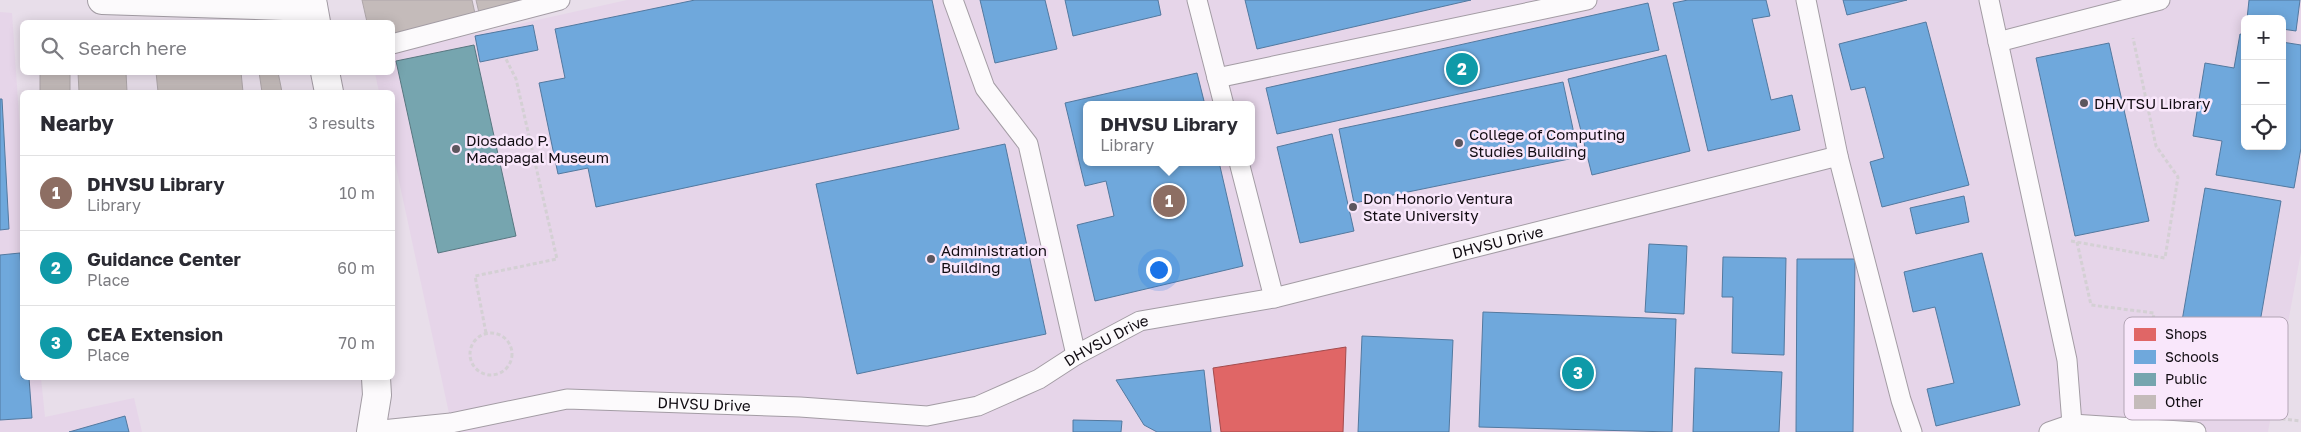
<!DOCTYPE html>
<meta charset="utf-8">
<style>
body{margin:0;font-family:"Golos Text",sans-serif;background:#f2f2f3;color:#2b2b33}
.controls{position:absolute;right:15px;top:15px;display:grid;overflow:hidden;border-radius:8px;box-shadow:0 2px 12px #0003}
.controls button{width:45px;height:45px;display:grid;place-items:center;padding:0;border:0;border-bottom:1px solid #e1e1e2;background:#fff;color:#2b2b33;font:25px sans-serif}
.you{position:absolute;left:1158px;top:269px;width:18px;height:18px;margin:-12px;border:4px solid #fff;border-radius:50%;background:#1a73e8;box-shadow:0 0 0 8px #1a73e833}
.badge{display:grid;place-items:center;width:32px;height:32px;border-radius:50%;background:#5c565e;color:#fff;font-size:16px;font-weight:700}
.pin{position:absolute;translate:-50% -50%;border:2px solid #fff;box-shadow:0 1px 5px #0006}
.popup{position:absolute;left:1083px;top:101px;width:172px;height:65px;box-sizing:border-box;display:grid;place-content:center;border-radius:8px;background:#fff;filter:drop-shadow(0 1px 4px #0005);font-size:16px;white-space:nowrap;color:#7c7c81}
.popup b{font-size:19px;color:#2b2b33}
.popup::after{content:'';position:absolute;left:50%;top:100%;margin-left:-10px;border:10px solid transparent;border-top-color:#fff}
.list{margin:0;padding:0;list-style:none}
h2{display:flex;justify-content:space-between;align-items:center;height:65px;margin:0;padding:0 20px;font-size:21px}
h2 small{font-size:16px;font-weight:400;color:#7c7c81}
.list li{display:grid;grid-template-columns:32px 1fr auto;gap:15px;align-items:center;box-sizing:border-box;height:75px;padding:0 20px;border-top:1px solid #e1e1e2}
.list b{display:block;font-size:19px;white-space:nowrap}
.list p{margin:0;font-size:16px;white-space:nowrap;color:#7c7c81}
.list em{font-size:16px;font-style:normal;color:#7c7c81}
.icon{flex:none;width:28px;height:28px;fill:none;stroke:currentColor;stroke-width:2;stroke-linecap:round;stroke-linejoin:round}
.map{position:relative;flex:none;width:2301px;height:432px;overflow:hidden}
.search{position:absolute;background:#fff;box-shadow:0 2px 12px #0003;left:20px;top:20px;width:375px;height:55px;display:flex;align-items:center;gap:12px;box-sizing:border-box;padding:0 18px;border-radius:8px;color:#7c7c81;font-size:19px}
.panel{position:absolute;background:#fff;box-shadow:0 2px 12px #0003;left:20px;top:90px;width:375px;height:290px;border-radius:8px}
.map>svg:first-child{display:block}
.built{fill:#e6d5e9;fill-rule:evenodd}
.shops{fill:#e06666;stroke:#a24b4d}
.schools{fill:#6fa8dc;stroke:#53799f}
.public{fill:#76a5af;stroke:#587780}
.building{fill:#c4bbba;stroke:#aea6a9}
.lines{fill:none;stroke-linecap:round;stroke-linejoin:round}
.service-casing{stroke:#a39ca4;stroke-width:21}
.minor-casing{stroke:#a39ca4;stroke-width:30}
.secondary-casing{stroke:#a39ca4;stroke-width:30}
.path{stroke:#d4d0d4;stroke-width:3;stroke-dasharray:4 2.5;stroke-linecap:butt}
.service{stroke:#fcfafc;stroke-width:19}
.minor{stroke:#fcfafc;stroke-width:28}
.secondary{stroke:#fcfafc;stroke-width:28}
.poi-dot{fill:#5c565e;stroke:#f9e7fb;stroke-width:2}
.labels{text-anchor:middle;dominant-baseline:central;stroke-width:5;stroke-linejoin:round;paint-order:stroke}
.poi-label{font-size:15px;fill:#110c12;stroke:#f9e7fb;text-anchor:start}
.street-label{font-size:15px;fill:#110c12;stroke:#f9e7fb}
.key{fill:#f9e7fb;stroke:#b3a5b5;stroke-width:1}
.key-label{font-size:14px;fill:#110c12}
</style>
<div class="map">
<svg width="2301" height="432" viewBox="0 0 2301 432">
<rect width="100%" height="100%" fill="#e8deea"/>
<g class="built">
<path d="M627,0H2301V252L2268,432H453L393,153L392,92H379L375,73L392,72L393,52ZM2245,19H2282V146H2245ZM1086,105H1252V162H1086Z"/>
<polygon points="0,12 12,13 22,160 22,378 41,378 45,417 134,398 142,432 0,432"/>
</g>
<polygon class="shops" points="1346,347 1343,432 1221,432 1213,368"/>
<g class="schools">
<polygon points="695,0 932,0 959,129 596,207 588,168 558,174 539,83 565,78 555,29"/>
<polygon points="980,0 1045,0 1057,49 995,63"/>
<polygon points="1065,0 1158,0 1161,15 1073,36"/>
<polygon points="1245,0 1471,0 1257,49"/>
<polygon points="1688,0 1766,0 1770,16 1752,19 1771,100 1792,95 1800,130 1708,151 1673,3"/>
<polygon points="1843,0 1907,0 1847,15"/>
<polygon points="2249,0 2300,0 2296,31 2282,29 2282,19 2247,19"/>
<polygon points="1648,3 1659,50 1277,134 1266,88"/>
<polygon points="1926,22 1969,185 1882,207 1870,162 1884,158 1865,87 1851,90 1839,44"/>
<polygon points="533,25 538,50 480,62 475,36"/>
<polygon points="2240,34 2245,35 2245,146 2282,146 2282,42 2301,45 2301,148 2294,188 2216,175 2222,141 2193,136 2205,63 2234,68"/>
<polygon points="2109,43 2149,221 2075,236 2036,58"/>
<polygon points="1666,55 1690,151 1592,175 1568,79"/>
<polygon points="1197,73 1205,105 1086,105 1086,162 1219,162 1243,266 1095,301 1077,225 1114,216 1106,181 1085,186 1065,103"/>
<polygon points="1563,82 1579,157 1354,203 1339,129"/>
<polygon points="0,99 2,99 9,229 0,230"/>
<polygon points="1332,134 1354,231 1300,243 1277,147"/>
<polygon points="1005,144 1046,334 857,374 816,184"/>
<polygon points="2205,188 2281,201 2245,409 2169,396"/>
<polygon points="1964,196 1969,222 1916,234 1910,208"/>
<polygon points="1649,244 1687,246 1684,314 1645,312"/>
<polygon points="20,253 22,288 22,378 29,378 32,418 0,420 0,255"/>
<polygon points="1982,253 2020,405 1936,426 1927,389 1954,383 1935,307 1913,312 1904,272"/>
<polygon points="1723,257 1786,258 1784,355 1732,353 1733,297 1722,297"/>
<polygon points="1797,259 1855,259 1853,432 1796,432"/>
<polygon points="1483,312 1676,319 1672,432 1479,427"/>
<polygon points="1362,336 1453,340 1449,432 1358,432"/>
<polygon points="1695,368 1782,372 1779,432 1693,432"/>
<polygon points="1204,370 1211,432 1157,432 1144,425 1116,380"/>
<polygon points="125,416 129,432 69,432"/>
<polygon points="1073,420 1122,421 1121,432 1073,432"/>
</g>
<polygon class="public" points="474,45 516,236 438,253 396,61"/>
<g class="building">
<polygon points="362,0 472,0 476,18 392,37 392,22 367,22"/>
<polygon points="476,0 544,0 480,17"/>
<rect x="40" y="72" width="30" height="20"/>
<polygon points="78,72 126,72 127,92 79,92"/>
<polygon points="156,72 241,72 243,92 158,92"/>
<polygon points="259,72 278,72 282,92 262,92"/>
</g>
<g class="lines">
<g class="service-casing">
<g id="service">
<polyline points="953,0 985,88 1028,144 1076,355"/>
<polyline points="1197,0 1224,105"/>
<polyline points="1806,0 1838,156 1901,400 1912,432"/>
<polyline points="1989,0 2067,360 2072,424"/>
<polyline points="1998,42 2160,0"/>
<polyline points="392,44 560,0"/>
<polyline points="1217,78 1587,0"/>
<polyline points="1239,162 1274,298"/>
<path id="s1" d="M372,431L451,423L567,399L800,407L927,416L978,406L1039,379L1076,355L1140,321L1274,298L1838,156"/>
<polyline points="2049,432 2072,424 2196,432"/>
</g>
</g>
<g class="minor-casing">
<polyline id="minor" points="102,0 313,7"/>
</g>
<g class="secondary-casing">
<g id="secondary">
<polyline points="312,0 316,22"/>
<polyline points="325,72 329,92"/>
<polyline points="371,432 377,395 376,378"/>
</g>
</g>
<g class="path">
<polyline points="2071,241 2165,258 2178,177 2156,146 2133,38"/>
<polyline points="2077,242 2091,305 2154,313 2141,398"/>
<circle cx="491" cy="354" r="21"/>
<polyline points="486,333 475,276 557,259 516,79 505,57"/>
<polyline points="2217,411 2301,421"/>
</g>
<use href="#service" class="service"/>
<use href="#minor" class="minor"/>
<use href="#secondary" class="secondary"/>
</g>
<g class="poi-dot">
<circle cx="2084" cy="103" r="5"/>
<circle cx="1459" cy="143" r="5"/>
<circle cx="456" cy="149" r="5"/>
<circle cx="1353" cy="207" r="5"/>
<circle cx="931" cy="259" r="5"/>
</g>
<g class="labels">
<g class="poi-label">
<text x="2094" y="103">DHVTSU Library</text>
<text x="1469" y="134">College of Computing<tspan x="1469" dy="17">Studies Building</tspan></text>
<text x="466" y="140">Diosdado P.<tspan x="466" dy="17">Macapagal Museum</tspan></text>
<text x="1363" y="198">Don Honorio Ventura<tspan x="1363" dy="17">State University</tspan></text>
<text x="941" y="250">Administration<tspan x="941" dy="17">Building</tspan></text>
</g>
<g class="street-label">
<text stroke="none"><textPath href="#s1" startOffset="1160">DHVSU Drive</textPath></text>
<text stroke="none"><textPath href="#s1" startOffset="755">DHVSU Drive</textPath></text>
<text stroke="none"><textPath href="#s1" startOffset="335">DHVSU Drive</textPath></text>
</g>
</g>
<rect x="2124" y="317" width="164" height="103" rx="8" class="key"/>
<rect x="2134" y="328" width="22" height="13" fill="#e06666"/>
<rect x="2134" y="350" width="22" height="14" fill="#6fa8dc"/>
<rect x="2134" y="373" width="22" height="13" fill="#76a5af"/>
<rect x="2134" y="395" width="22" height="14" fill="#c4bbba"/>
<g class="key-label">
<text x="2165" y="339">Shops</text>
<text x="2165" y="362">Schools</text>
<text x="2165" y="384">Public</text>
<text x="2165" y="407">Other</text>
</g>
</svg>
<div class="controls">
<button>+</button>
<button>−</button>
<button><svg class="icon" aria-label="locate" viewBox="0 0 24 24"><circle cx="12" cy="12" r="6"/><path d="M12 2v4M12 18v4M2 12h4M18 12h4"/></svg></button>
</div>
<div class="you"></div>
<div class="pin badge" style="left:1169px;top:201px;background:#8d6e63">1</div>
<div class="popup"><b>DHVSU Library</b>Library</div>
<div class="pin badge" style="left:1462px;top:69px;background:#0f9aa8">2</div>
<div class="pin badge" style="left:1578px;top:373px;background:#0f9aa8">3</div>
<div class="search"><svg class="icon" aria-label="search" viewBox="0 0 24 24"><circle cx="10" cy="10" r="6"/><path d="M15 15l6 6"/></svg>Search here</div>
<section class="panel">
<h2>Nearby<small>3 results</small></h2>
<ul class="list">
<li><span class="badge" style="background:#8d6e63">1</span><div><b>DHVSU Library</b><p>Library</p></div><em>10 m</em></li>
<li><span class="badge" style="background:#0f9aa8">2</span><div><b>Guidance Center</b><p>Place</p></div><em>60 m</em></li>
<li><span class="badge" style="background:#0f9aa8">3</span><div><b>CEA Extension</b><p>Place</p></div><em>70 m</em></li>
</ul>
</section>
</div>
